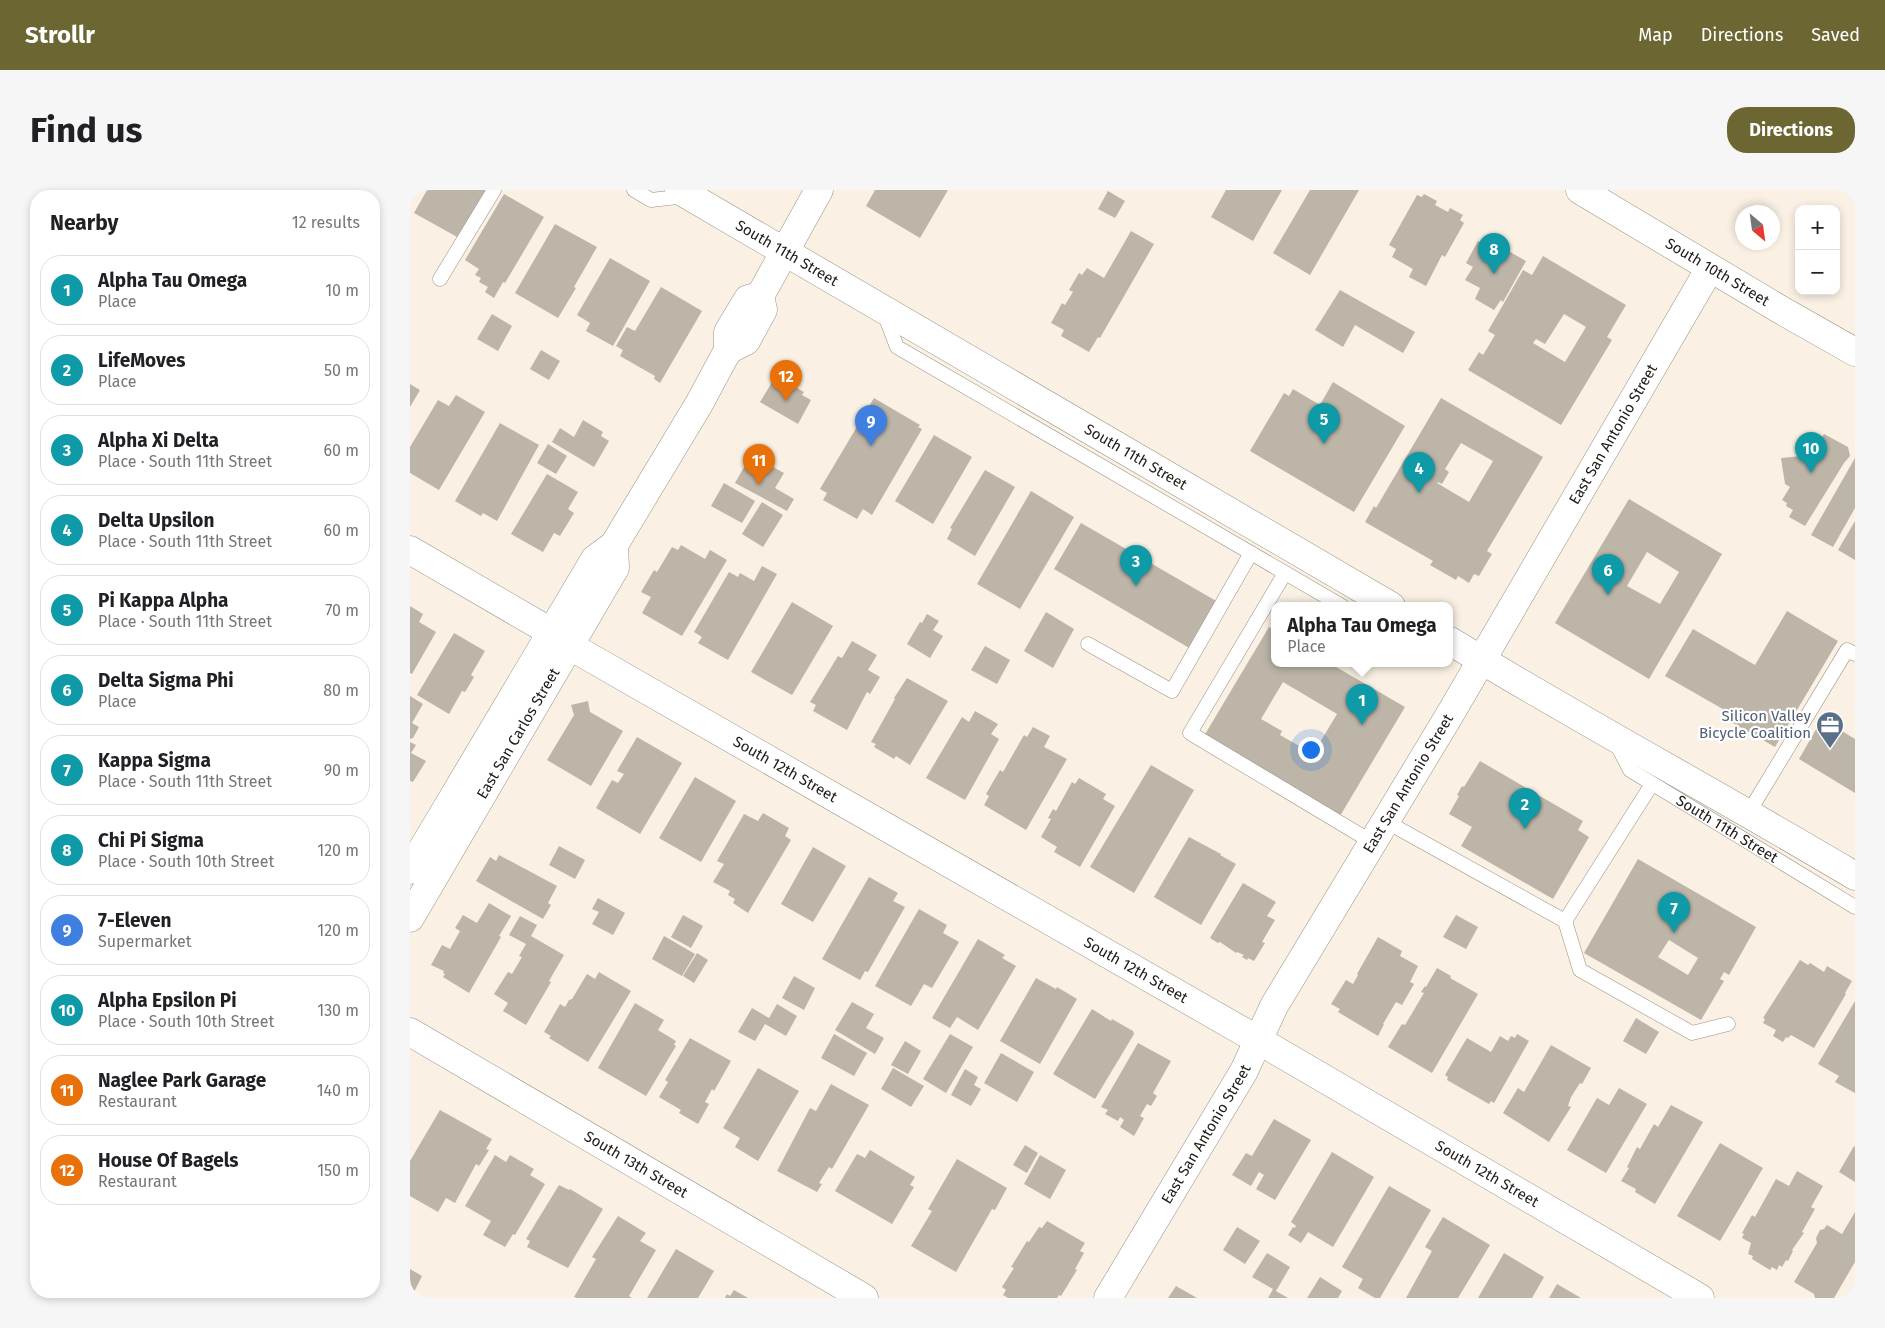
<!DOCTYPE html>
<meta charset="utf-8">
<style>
body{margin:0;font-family:"Fira Sans",sans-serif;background:#f6f6f6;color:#202124}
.controls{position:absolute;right:15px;top:15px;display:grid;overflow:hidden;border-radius:10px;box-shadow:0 2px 8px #0003}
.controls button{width:45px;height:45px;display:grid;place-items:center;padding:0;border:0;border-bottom:1px solid #e0e0e0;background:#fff;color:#202124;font:25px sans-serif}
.compass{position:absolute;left:1325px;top:15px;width:45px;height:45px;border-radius:50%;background:#fff;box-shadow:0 2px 8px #0003;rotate:151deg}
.you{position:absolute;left:900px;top:559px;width:18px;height:18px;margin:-12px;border:4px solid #fff;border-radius:50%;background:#1a73e8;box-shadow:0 0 0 8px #1a73e833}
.badge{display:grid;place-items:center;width:32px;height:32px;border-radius:50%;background:#6c6632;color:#fff;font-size:16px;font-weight:700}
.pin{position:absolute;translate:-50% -41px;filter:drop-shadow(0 1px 2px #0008)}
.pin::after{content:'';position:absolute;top:26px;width:18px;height:15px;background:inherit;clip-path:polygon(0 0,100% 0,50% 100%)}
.popup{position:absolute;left:861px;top:412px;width:182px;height:65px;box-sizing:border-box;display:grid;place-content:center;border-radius:10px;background:#fff;filter:drop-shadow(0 1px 4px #0005);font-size:16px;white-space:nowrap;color:#757577}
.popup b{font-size:19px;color:#202124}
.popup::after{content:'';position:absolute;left:50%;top:100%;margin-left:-10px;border:10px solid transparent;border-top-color:#fff}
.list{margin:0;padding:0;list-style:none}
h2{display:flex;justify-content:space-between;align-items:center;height:65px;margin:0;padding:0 20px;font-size:21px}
h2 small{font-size:16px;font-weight:400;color:#757577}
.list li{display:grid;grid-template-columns:32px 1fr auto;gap:15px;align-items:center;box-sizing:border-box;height:70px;margin:0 10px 10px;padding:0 10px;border:1px solid #e0e0e0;border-radius:20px}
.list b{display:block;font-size:19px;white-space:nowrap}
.list p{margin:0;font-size:16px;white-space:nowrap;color:#757577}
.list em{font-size:16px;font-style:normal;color:#757577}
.map{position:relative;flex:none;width:1445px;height:1108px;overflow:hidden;border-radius:20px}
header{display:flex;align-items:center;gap:30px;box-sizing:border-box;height:70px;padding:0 25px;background:#6c6632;color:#fff}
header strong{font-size:24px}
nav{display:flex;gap:28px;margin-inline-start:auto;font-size:18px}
.intro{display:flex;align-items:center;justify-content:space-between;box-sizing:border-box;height:120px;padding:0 30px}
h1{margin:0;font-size:35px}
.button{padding:12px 22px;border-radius:20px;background:#6c6632;color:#fff;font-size:18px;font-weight:700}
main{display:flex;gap:30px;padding:0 30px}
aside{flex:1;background:#fff;border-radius:20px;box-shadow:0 2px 8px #0003}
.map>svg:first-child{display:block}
.building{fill:#bdb5a8;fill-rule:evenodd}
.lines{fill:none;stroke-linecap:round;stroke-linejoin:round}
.lane-casing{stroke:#989084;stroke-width:15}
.street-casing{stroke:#989084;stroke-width:29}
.secondary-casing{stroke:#989084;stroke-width:29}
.lane{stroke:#fff;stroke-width:14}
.street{stroke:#fff;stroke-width:28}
.secondary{stroke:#fff;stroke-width:28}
.labels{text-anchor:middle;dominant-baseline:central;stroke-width:4.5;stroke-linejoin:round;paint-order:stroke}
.street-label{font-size:15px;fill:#1e1b17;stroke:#fff}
.service-label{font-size:15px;fill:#4e5e75;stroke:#fff;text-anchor:end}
</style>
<header>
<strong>Strollr</strong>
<nav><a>Map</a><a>Directions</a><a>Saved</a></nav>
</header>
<div class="intro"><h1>Find us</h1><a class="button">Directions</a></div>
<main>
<aside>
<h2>Nearby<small>12 results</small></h2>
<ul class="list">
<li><span class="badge" style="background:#0f9aa8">1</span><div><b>Alpha Tau Omega</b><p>Place</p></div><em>10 m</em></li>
<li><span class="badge" style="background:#0f9aa8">2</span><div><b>LifeMoves</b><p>Place</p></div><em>50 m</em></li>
<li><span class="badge" style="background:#0f9aa8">3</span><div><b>Alpha Xi Delta</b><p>Place · South 11th Street</p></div><em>60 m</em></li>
<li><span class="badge" style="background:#0f9aa8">4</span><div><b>Delta Upsilon</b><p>Place · South 11th Street</p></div><em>60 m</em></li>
<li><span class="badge" style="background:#0f9aa8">5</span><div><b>Pi Kappa Alpha</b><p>Place · South 11th Street</p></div><em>70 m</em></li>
<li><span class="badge" style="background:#0f9aa8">6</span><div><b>Delta Sigma Phi</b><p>Place</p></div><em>80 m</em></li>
<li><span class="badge" style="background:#0f9aa8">7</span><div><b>Kappa Sigma</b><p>Place · South 11th Street</p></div><em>90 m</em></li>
<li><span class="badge" style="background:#0f9aa8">8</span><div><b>Chi Pi Sigma</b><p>Place · South 10th Street</p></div><em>120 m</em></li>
<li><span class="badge" style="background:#3f7fe0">9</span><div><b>7-Eleven</b><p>Supermarket</p></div><em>120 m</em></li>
<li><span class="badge" style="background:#0f9aa8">10</span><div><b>Alpha Epsilon Pi</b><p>Place · South 10th Street</p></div><em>130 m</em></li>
<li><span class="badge" style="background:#e8710a">11</span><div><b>Naglee Park Garage</b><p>Restaurant</p></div><em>140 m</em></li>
<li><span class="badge" style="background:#e8710a">12</span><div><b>House Of Bagels</b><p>Restaurant</p></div><em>150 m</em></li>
</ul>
</aside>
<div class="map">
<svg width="1445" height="1108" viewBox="0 0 1445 1108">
<rect width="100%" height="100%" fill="#faf1e4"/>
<g class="building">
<polygon points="0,0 8,0 0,13"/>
<polygon points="17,0 77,0 49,48 4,23"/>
<polygon points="465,0 538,0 510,48 456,16"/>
<polygon points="816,0 872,0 843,51 801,27"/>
<polygon points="900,0 949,0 900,85 863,63"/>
<polygon points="698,1 715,11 705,28 688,19"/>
<polygon points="94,4 134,27 95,93 93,92 84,108 75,102 78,97 69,92 71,88 65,85 69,79 55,70"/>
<polygon points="1014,4 1027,11 1025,15 1038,22 1040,18 1053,25 1050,30 1054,33 1035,67 1032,65 1016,96 999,87 1003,79 982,67 986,59 979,55 1007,5 1012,7"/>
<polygon points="145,34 187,57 164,97 166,98 148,128 105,103"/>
<polygon points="721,41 744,54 690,148 688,147 679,162 651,146 654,140 641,133 652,113 655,115 663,102 659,100 669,83 672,85 677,78 694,88"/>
<polygon points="1079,50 1116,71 1093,112 1091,110 1084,120 1065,109 1070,98 1055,90 1063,77 1056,73 1068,51 1076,55"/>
<path d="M1133,66L1216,115L1197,147L1202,150L1151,235L1058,180L1069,162L1073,165L1085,145L1078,141L1113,80L1122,85ZM1154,124L1176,137L1155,172L1123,153L1126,149L1135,154Z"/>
<polygon points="200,68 240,91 203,156 176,141 180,133 167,125"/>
<polygon points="251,97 292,121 250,193 244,189 245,186 210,166 213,160 206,156 217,137 225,141"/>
<polygon points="930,100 1005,142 993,163 945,135 933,157 905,140"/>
<polygon points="82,124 102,136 88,161 67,149"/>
<polygon points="131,160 150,171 139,190 120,179"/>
<polygon points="364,189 379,198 381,195 394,202 392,205 401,210 388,234 350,212"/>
<polygon points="923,192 995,236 944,322 840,261 874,203 879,206 883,199 910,215"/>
<polygon points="0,194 10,200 0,217"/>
<polygon points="46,205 75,222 29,300 0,283 0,257 28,210 39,216"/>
<polygon points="464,208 510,235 508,237 512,239 462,325 453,319 447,329 413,310 417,303 410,299"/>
<path d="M1031,208L1133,267L1077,361L1082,364L1069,386L1064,384L1059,393L1048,386L1046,390L1020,375L1023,371L955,332L964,316L966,318ZM1051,253L1083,271L1059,312L1027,293L1028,292L1032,294L1039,282L1035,279Z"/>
<polygon points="173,230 193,242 191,246 199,251 184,277 142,252 150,238 164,247"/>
<polygon points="90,233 129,255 87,331 73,323 71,326 45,311"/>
<polygon points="1414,244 1438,257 1440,266 1434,273 1395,336 1379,327 1383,320 1376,316 1377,313 1372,310 1380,297 1375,294 1371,268 1402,265"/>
<polygon points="524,245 562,267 523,334 485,311"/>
<polygon points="138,254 157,266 146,284 127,273"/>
<polygon points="341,265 374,283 365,298 384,309 377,321 325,293"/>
<polygon points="1445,268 1445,318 1423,357 1401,345"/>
<polygon points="575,280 605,297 565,366 537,349 542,339 540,338"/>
<polygon points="137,284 168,302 158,319 164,323 150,346 144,343 133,362 101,344"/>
<polygon points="314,293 345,311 332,333 301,316"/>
<polygon points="621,301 664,327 610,419 567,394"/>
<path d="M1219,309L1312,364L1239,489L1145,433ZM1237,362L1269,382L1250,414L1217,396Z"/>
<polygon points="352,312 373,325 353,357 332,344"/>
<polygon points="1445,331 1445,370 1428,360"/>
<polygon points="671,333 808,412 781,459 644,379"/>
<polygon points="271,355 295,369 300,360 317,370 272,446 232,423 241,407 231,402 244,380 247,382 262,357 268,360"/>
<polygon points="352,376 367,384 318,470 288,453 292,447 284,442 319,382 328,387 330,383 344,391"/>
<polygon points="382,412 423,436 382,505 341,482"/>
<polygon points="0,416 13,424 9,432 26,442 2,484 0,483"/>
<polygon points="1377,421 1428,451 1365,557 1314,528 1318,522 1255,486 1283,439 1345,475"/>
<polygon points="636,422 664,439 643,478 614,461"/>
<polygon points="517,424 529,431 523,440 533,446 520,468 497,454 510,432 512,433"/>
<path d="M859,437L864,440V474H921L995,517L930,626L794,546ZM873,492L927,524L903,564L870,545L872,541L851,529Z"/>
<polygon points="44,443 75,461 61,485 64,487 55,502 52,501 39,524 7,505"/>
<polygon points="442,451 467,465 458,480 470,487 460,504 457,502 437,540 403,521 406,515 400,512 428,466 432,468"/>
<polygon points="575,456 600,470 587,494 561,480"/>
<polygon points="497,488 538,511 500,575 486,566 484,569 464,557 466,554 461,552 485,509 484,508"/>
<polygon points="0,506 13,514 2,533 9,537 3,548 0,549"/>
<polygon points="178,511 180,522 213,541 181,596 137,570 164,525 161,515"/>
<polygon points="565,521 588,534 581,544 589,549 555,610 516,588 552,527 559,532"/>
<polygon points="1412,529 1445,549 1445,603 1389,569"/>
<polygon points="623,537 640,546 634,557 657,569 616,640 574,615 579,606 576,604 590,580 593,582 614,545 617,547"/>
<polygon points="227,547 272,573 230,644 186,618 202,590 208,593 214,584 207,581"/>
<polygon points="0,552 6,555 1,563 16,571 3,592 0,591"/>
<polygon points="1070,571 1173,631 1168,640 1179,647 1143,709 1051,656 1062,637 1039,624 1049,606 1047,605 1052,596 1054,597"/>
<polygon points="741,575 784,600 724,703 680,677"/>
<polygon points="285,587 326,611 291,672 249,648"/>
<polygon points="669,588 696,604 693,609 705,616 670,677 644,662 647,657 631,647 641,629 638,628 643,619 646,621 662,592 665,594"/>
<polygon points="353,623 379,638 375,646 381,650 338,723 323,713 325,709 318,705 320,701 303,692 314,674 307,671 334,624 348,631"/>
<polygon points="779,647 811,664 810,665 826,674 791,735 744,707"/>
<polygon points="149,656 175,670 165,689 139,675"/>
<polygon points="403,657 436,676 403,732 371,714"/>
<polygon points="89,665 147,696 138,713 141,715 133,729 66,691 80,667 86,671"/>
<path d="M1228,669L1346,737L1319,785L1314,782L1310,789L1314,791L1291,830L1174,763ZM1259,750L1288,768L1278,785L1248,767Z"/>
<polygon points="459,687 488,703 483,711 495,717 458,782 455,781 450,790 412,769"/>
<polygon points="833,693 866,712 857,726 865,730 852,752 855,753 844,771 838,768 837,770 832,767 834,765 827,762 826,763 810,752 808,753 800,748"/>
<polygon points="188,708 215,723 203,745 182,734 189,722 182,719"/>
<polygon points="79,713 101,726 89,746 91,747 59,803 33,787 35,784 33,783 34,781 21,775 32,755 40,759 50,741 45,738 53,725 67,733"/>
<polygon points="509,719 537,735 533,743 549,752 522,798 514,794 501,816 465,796"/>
<polygon points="273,725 293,736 281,758 261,747"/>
<polygon points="1046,725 1068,737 1056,759 1033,747"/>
<polygon points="110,726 127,735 121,746 154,765 139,791 141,792 116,835 93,821 98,813 84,804 98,782 102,784 112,767 109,766 116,754 99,745"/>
<polygon points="254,746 285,764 272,786 242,769"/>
<polygon points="968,747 992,761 990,766 1008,776 1000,792 1004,794 992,815 986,812 973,834 974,834 968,846 928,822 930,819 921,814 936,790 943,794 948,785 947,784"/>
<polygon points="568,749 595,765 592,768 606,776 568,840 547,827 540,838 522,828"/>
<polygon points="287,763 298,770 284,793 273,786"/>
<polygon points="1390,770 1398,775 1400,773 1414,782 1417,776 1442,791 1435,803 1436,804 1404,858 1381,845 1378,848 1376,847 1373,852 1363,846 1366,840 1353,833 1355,829 1353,828"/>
<polygon points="1027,778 1041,786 1040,788 1068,804 1022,883 978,857 992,834 995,835 1014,803 1011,802 1015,796 1016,797"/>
<polygon points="189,782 221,801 178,872 139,848 141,846 134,842 150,814 155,817 159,810 162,809 177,784 185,789"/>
<polygon points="384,786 405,798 394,820 372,808"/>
<polygon points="626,788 646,799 647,797 667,809 630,874 590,851"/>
<polygon points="1445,811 1445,903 1425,892 1429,886 1408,874"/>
<polygon points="442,812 464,824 456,838 474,848 465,864 425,840"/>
<polygon points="225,813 254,830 248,840 266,851 264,855 266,856 236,906 188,878"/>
<polygon points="367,814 387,826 376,846 355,834 345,851 328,842 342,818 359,828"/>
<polygon points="682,819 701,831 702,829 723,841 724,844 685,909 643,884"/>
<polygon points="1226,828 1249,842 1236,864 1213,851"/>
<polygon points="424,844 457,863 444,886 411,868"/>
<polygon points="540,844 563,857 536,903 513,889"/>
<polygon points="1107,844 1119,851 1084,913 1081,911 1079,914 1037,890 1038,887 1035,885 1057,848 1081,862 1090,846 1098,851 1101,846 1105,848"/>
<polygon points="280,848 321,871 304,901 302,899 295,912 299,914 288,934 269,923 271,920 249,907 258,892 255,890"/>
<polygon points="495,851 511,861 498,884 481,875"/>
<polygon points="728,853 761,871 743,903 747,906 741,916 737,914 730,926 734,928 724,946 710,937 714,930 710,927 708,931 695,924 698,920 691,917"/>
<polygon points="1141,855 1181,878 1172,894 1170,893 1161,907 1158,916 1161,917 1139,952 1093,923 1108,898 1114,902"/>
<polygon points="591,863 624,882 607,912 574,893"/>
<polygon points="348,878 389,901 348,971 325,957 330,948 313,938"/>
<polygon points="483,878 514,896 501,917 471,899"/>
<polygon points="555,879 568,887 564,895 571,899 561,916 541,905"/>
<polygon points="421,894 459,915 422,979 419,977 409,993 412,994 407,1002 367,981 400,918 406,921"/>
<polygon points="1209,898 1237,914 1196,983 1157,960 1187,908 1199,915"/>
<polygon points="1261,915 1293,932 1245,1014 1225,1002 1226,999 1211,991 1219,978 1217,977 1227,957 1230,959 1244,934 1248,937"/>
<polygon points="30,920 82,949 76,959 79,960 69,976 66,974 45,1013 36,1008 28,1022 0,1006 0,971"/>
<polygon points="864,929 901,950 865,1010 846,999 854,985 849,982 841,996 822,985 836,963 842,966"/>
<polygon points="1310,953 1353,978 1310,1051 1267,1026"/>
<polygon points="615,955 628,963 617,983 603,975"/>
<polygon points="1444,956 1445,957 1445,992 1429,982"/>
<polygon points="460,960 505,987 500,995 504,997 482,1034 425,1001 447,964 455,968"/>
<polygon points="922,962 964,987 923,1057 898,1042 891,1053 878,1045 883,1037 885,1038 886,1036 881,1032"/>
<polygon points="85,965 96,972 100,965 124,979 120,985 135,994 105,1045 103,1044 95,1057 73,1045 81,1031 55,1016"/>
<polygon points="630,965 656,980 640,1009 614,994"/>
<polygon points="547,969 597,998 585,1020 582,1019 546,1082 501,1056 522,1021 518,1019"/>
<polygon points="1387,981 1413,996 1401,1017 1405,1019 1392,1042 1394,1043 1382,1060 1383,1061 1378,1071 1376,1070 1372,1077 1369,1075 1367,1080 1362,1077 1360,1080 1342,1069 1343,1066 1338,1064 1341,1053 1332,1048 1334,1044 1332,1043 1342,1025 1345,1027 1366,989 1379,996"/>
<polygon points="149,995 159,1000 160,999 193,1019 158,1078 117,1057 120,1051 116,1049"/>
<polygon points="979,996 1021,1020 970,1108 965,1108 948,1098 953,1089 932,1077"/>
<polygon points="1445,1022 1445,1072 1424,1108 1405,1108 1404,1104 1384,1092 1407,1053 1406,1048 1410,1040 1414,1039 1417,1035 1432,1044"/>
<polygon points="208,1026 236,1043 230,1051 246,1060 219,1106 222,1108 167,1108 164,1107 186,1069 182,1067"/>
<polygon points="1033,1027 1080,1055 1048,1108 996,1108 1022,1061 1015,1057"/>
<polygon points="637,1031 675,1053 670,1061 674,1063 665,1079 667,1080 651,1106 649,1105 647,1108 598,1108 593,1105 596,1100 592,1097 604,1078 601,1077 617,1051 619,1052 629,1037 632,1038"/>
<polygon points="827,1037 850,1051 835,1074 813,1060"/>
<polygon points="266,1059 304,1081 288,1108 237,1108"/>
<polygon points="857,1063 880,1077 866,1101 878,1108 858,1108 863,1099 842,1087"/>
<polygon points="1094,1063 1134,1087 1122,1108 1068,1108"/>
<polygon points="0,1079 12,1086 1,1108 0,1108"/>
<polygon points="910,1087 932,1101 928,1108 897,1108"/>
<polygon points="1147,1094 1171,1108 1139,1108"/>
<polygon points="766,1096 787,1108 758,1108"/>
<polygon points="324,1100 338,1108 315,1108 317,1104 320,1106"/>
</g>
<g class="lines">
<g class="lane-casing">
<g id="lane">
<polyline points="224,0 241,10 276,6"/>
<polyline points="30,89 84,0"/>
<polyline points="474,123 487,157 932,416"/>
<polyline points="875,383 780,543 962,652"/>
<polyline points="678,454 762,501 841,363"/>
<path id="s1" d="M1206,553L1220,580L1445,717"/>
<polyline points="1339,622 1437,460 1445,464"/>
<polyline points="975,631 1155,731 1170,780 1282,843 1318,834"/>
<polyline points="1155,731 1242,594"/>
</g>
</g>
<g class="street-casing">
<g id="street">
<polyline points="318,160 336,151 353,120 350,106 409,0"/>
<polyline points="0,360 141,442"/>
<path id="s2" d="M160,456L848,850L1290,1108"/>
<polyline points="0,680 185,369 204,355 289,214 318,160 318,142 338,109 350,106"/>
<path id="s3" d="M0,728L205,378L204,355"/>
<path id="s4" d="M698,1108L834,881L864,816L1039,526L1300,78"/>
</g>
</g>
<g class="secondary-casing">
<g id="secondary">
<path id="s5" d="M269,0L981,416"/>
<path id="s6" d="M1170,0L1371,120L1445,162"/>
<path d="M1040,451C1173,532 1311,606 1445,686"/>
<path id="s7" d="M0,842L454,1108"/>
</g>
</g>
<use href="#lane" class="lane"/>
<use href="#street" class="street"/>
<use href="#secondary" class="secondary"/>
</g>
<defs>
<g id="office-pin" transform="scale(1.4375)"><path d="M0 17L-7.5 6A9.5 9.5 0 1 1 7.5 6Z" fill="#5c6f8a" stroke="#fff"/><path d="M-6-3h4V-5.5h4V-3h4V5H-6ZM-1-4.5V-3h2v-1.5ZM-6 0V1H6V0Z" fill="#fff"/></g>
</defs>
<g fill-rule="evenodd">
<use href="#office-pin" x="1420" y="535"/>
</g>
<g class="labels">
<g class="street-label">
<text stroke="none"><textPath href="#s5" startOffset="125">South 11th Street</textPath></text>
<text stroke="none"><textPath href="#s6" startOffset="160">South 10th Street</textPath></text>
<text stroke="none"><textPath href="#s4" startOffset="1001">East San Antonio Street</textPath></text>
<text stroke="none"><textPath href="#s5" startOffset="529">South 11th Street</textPath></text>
<text stroke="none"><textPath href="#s3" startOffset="214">East San Carlos Street</textPath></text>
<text stroke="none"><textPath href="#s2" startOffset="248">South 12th Street</textPath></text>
<text stroke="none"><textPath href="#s4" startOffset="596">East San Antonio Street</textPath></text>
<text stroke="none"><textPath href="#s1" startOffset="144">South 11th Street</textPath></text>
<text stroke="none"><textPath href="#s2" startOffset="652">South 12th Street</textPath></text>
<text stroke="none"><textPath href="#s4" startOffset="191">East San Antonio Street</textPath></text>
<text stroke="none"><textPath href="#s7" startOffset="262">South 13th Street</textPath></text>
<text stroke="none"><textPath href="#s2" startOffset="1058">South 12th Street</textPath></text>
</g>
<g class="service-label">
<text x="1401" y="526">Silicon Valley<tspan x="1401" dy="17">Bicycle Coalition</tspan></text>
</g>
</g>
</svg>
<div class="controls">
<button>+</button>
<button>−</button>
</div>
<svg class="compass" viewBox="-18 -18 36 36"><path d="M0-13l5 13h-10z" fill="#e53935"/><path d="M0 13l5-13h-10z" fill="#757577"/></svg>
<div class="you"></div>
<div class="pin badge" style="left:952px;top:535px;background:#0f9aa8">1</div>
<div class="popup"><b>Alpha Tau Omega</b>Place</div>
<div class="pin badge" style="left:1115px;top:639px;background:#0f9aa8">2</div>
<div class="pin badge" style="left:726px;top:396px;background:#0f9aa8">3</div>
<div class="pin badge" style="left:1009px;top:303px;background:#0f9aa8">4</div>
<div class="pin badge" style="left:914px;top:254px;background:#0f9aa8">5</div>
<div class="pin badge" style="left:1198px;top:405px;background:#0f9aa8">6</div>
<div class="pin badge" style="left:1264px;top:743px;background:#0f9aa8">7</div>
<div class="pin badge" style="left:1084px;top:84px;background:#0f9aa8">8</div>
<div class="pin badge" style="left:461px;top:256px;background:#3f7fe0">9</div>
<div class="pin badge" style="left:1401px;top:283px;background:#0f9aa8">10</div>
<div class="pin badge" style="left:349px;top:295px;background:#e8710a">11</div>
<div class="pin badge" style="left:376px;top:211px;background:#e8710a">12</div>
</div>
</main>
